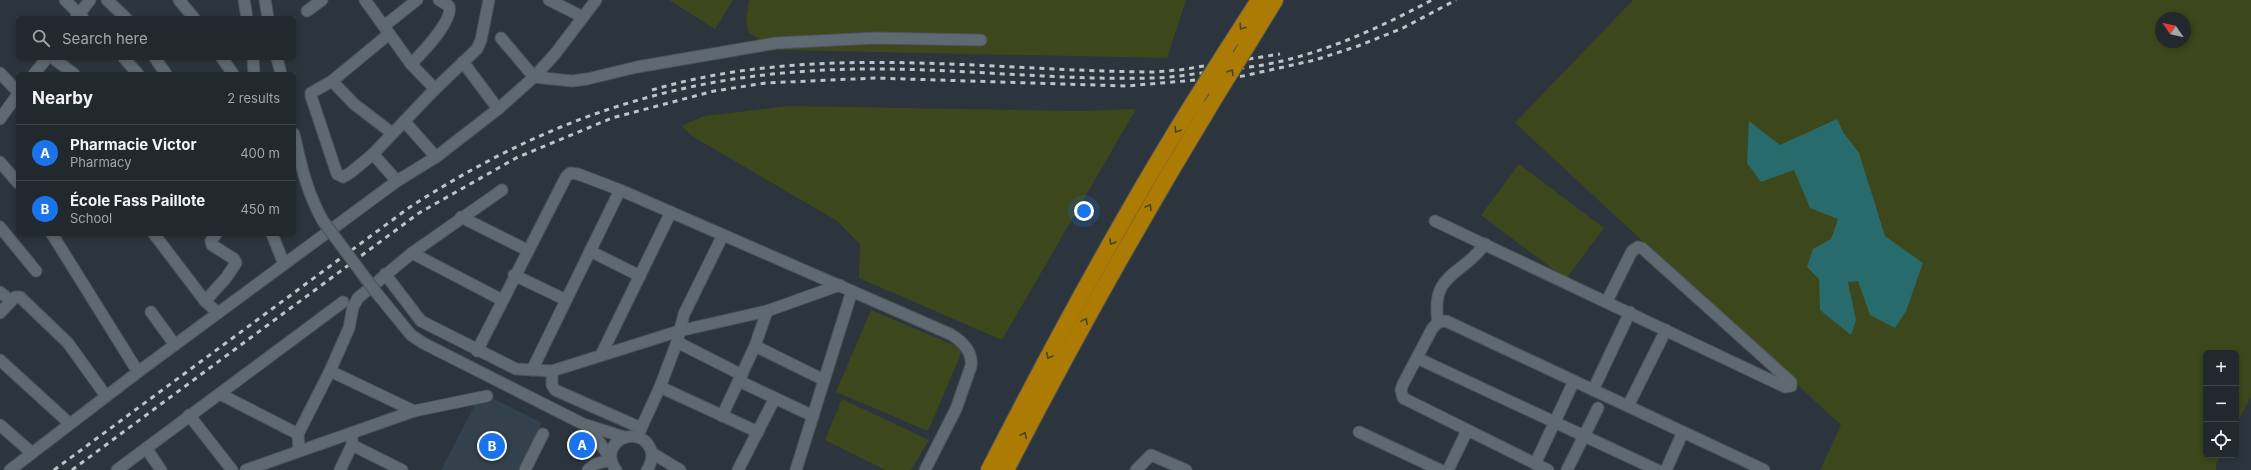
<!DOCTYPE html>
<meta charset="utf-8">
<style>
body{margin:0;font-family:Inter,sans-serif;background:#2d343a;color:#f1f3f6}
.controls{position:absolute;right:12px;bottom:12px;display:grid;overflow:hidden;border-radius:6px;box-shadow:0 2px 6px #0003}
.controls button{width:36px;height:36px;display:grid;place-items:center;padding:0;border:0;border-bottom:1px solid #3e444a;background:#21282e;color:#f1f3f6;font:20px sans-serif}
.compass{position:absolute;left:2155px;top:12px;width:36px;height:36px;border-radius:50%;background:#21282e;box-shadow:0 2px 6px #0003;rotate:304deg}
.you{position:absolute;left:1084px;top:211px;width:14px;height:14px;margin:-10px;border:3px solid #fff;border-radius:50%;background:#1a73e8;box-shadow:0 0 0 6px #1a73e833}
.badge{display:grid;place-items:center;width:26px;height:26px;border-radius:50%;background:#1a73e8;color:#fff;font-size:13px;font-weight:700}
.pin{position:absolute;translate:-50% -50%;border:2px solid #fff;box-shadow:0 1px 4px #0006}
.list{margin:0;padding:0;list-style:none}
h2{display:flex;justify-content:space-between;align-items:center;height:52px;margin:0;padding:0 16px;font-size:17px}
h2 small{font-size:13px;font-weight:400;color:#a2a6aa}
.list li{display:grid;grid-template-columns:26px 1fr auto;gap:12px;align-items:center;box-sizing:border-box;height:56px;padding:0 16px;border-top:1px solid #3e444a}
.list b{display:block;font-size:15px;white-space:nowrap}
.list p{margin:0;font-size:13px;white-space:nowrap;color:#a2a6aa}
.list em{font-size:13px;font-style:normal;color:#a2a6aa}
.icon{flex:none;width:22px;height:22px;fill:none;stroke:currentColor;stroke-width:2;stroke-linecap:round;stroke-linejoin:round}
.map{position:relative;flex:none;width:2251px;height:470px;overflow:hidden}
.search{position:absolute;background:#21282e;box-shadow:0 2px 6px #0003;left:16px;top:16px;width:280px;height:44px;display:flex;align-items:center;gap:10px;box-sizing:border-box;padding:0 14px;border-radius:6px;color:#a2a6aa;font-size:15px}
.panel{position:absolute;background:#21282e;box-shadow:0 2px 6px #0003;left:16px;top:72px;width:280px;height:164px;border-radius:6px}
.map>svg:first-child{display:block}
.built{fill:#33414c}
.green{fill:#3c471b;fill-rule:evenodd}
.water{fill:#286b6d}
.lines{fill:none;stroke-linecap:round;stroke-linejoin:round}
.minor-casing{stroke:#4c5359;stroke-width:13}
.highway-casing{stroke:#4c5359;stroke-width:18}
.minor{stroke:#5f6972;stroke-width:11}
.highway{stroke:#ac7b04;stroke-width:16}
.rail{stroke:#bdc4c9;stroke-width:3;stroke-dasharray:5 5;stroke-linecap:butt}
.minor-bridge-casing{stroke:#4c5359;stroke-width:13;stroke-linecap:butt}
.highway-bridge-casing{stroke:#4c5359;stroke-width:18;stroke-linecap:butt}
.minor-bridge{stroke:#5f6972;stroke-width:11}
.highway-bridge{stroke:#ac7b04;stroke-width:16}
.oneway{stroke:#4c4325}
</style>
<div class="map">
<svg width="2251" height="470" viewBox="0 0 2251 470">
<rect width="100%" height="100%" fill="#2c353d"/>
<polygon class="built" points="494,399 542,423 519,470 441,470 476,403"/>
<g class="green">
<polygon points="669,0 733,0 715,29"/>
<polygon points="749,0 1186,0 1167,58 781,50 749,33 746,22"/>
<path d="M1633,0H2251V397L2236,425V353H2206V455H2221L2216,464V470H1820L1841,425L1515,123ZM2161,18H2185V42H2161Z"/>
<polygon points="789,106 1081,111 1136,109 1002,340 859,278 860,244 837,221 692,136 682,126 704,116"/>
<polygon points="1519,164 1604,228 1566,279 1481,215"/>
<polygon points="871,310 963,349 928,431 836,392"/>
<polygon points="842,399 929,440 911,470 885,470 825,440"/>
</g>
<polygon class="water" points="1837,119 1843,132 1859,153 1885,236 1923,263 1906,311 1895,328 1870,315 1858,281 1848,282 1856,320 1851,335 1820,310 1819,279 1807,267 1813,249 1831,239 1838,219 1810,208 1794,170 1761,182 1747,163 1749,121 1780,145"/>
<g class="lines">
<g class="minor-casing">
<g id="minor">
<polyline points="65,0 83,18"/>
<polyline points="107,0 126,18"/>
<polyline points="179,0 194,18"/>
<polyline points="244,0 247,18"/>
<polyline points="265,0 268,18"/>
<polyline points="365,0 411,64 435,89"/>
<polyline points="549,0 583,17"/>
<polyline points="307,11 322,0"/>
<polyline points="76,18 90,0"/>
<polyline points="384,26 417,0"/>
<polyline points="389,34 332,81 311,93 311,96 337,174 343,177 350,173 373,154 435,89 477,49 481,40 489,0"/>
<polyline points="501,38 534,77 555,54 596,0"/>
<polyline points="53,58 74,74"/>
<polyline points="124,58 138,74"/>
<polyline points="155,58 166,74"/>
<polyline points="222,58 233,74"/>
<polyline points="253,58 254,74"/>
<polyline points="277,58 281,74"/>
<polyline points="463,62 498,109"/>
<path d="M411,64C421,54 454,20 449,6L439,0"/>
<polyline points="0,73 18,92"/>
<polyline points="34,74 47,58"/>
<polyline points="332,81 354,104 392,133"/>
<polyline points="0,119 18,94"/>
<polyline points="404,121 436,157"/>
<path d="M294,134C301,165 307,193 323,221"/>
<polyline points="373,154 397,181"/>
<polyline points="0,162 18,183"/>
<polyline points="461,217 527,250"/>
<polyline points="1435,221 1785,387 1791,386 1791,382 1781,373 1642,248 1638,247 1632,251 1607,301"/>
<polyline points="0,227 36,271"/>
<polyline points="52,234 138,372"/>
<polyline points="154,234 205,301 218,313"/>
<polyline points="272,234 284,264"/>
<polyline points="590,251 640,276"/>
<polyline points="412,253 502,300"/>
<polyline points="385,274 421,321 516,369 552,371 679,331 767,311 840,285"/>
<polyline points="514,275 566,300"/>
<polyline points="375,291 411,335 423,343 583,424 624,437"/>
<polyline points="0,292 11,301"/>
<polyline points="205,301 226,278 236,263 234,259 212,245 211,241 216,234"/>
<polyline points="151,312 175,345"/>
<polyline points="0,313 15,297 20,297 68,343 106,396"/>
<path d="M1438,322C1430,273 1462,276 1485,244"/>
<polyline points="677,342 742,375"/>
<polyline points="755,346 824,380"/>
<path d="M477,351L566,177L570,173L578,174L620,190L950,334C962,341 973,351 971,366L956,409L925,470"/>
<polyline points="601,355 671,212"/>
<polyline points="1417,358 1657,470"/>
<polyline points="0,360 69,423"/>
<polyline points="532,370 620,190"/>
<polyline points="330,371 414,411"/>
<polyline points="552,371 552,385 555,390 641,428"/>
<polyline points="739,381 813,416"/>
<polyline points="660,387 758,432"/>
<polyline points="1593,390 1630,312"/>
<polyline points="220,394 298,434"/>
<polyline points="1628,406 1666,330"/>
<polyline points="189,415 232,470"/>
<polyline points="722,416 755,346 767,311"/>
<polyline points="0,425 32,453"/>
<polyline points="586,427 598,440 611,460 595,464 588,470"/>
<polyline points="1359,432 1440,470"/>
<polyline points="637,437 660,387 677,342 684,314 723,235"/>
<polyline points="352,445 402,470"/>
<polyline points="146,448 161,470"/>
<polyline points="299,451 298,434 330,371 349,328 353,307 358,298 412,253 502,190"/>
<polyline points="652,453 680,470"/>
<polyline points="1535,464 1574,381"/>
<polyline points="10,470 138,372 397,181 436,157 498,109 534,77 572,81 587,79 637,67 776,43 875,38 981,40"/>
<polyline points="117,470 343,302"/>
<polyline points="246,470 414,411 487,396"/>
<polyline points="340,470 352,445 352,437"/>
<polyline points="525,470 543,434"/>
<path d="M616,470C596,443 639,421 651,450C653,457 651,464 647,470"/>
<polyline points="738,470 775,398"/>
<polyline points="796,470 852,291"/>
<polyline points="1136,470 1151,455 1186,470"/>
<polyline points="1448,470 1467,431"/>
<polyline points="1548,470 1403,398 1401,390 1403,384 1432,329 1438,322 1446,321 1764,470"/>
<polyline points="1567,470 1598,408"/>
<polyline points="1666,470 1683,432"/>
</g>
</g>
<g class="highway-casing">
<g id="highway">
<polyline points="1245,49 1275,0"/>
<polyline points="1225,53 1259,0"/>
<path d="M989,470C1054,343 1122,217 1197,97"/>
<path d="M1006,470C1072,342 1142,217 1217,94"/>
</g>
</g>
<use href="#minor" class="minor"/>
<use href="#highway" class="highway"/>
<g class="rail">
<path d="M652,90C815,42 986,71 1153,72L1179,70L1280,54"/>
<path d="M54,470L410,207C535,126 660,80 810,71C924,63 1038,81 1152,78C1171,78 1191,74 1210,72C1228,69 1246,68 1263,65C1323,54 1379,28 1432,0"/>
<polyline points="72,470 419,213 516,158 612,118 714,91 766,83 875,78 1126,86 1243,76 1315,60 1358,46 1403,28 1456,0"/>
</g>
<g class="minor-bridge-casing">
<polyline id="minor-bridge" points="323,221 375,291"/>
</g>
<g class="highway-bridge-casing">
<g id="highway-bridge">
<polyline points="1217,94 1245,49"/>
<polyline points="1197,97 1225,53"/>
</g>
</g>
<use href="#minor-bridge" class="minor-bridge"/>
<use href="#highway-bridge" class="highway-bridge"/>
</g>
<defs><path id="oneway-chevron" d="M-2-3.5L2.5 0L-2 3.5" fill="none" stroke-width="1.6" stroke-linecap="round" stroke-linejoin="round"/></defs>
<g class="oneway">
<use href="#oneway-chevron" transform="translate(1242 27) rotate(123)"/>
<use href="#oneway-chevron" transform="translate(1231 72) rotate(-58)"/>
<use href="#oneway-chevron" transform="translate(1177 130) rotate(122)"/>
<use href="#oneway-chevron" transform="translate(1149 207) rotate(-60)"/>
<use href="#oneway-chevron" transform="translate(1112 242) rotate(119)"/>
<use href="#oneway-chevron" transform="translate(1085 321) rotate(-62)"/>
<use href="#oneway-chevron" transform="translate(1049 356) rotate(118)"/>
<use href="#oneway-chevron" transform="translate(1024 435) rotate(-63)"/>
</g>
</svg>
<div class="controls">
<button>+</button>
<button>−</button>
<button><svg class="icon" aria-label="locate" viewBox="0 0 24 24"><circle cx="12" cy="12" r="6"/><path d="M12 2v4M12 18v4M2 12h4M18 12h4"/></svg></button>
</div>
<svg class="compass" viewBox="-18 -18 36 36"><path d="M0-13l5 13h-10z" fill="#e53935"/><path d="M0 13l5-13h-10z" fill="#a2a6aa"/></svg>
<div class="you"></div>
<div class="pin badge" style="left:582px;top:445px">A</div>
<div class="pin badge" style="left:492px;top:446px">B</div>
<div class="search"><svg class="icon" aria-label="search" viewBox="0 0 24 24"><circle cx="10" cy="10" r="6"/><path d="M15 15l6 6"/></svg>Search here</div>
<section class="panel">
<h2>Nearby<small>2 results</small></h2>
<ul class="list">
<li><span class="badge">A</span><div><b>Pharmacie Victor</b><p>Pharmacy</p></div><em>400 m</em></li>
<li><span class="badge">B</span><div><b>École Fass Paillote</b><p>School</p></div><em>450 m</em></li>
</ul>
</section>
</div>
